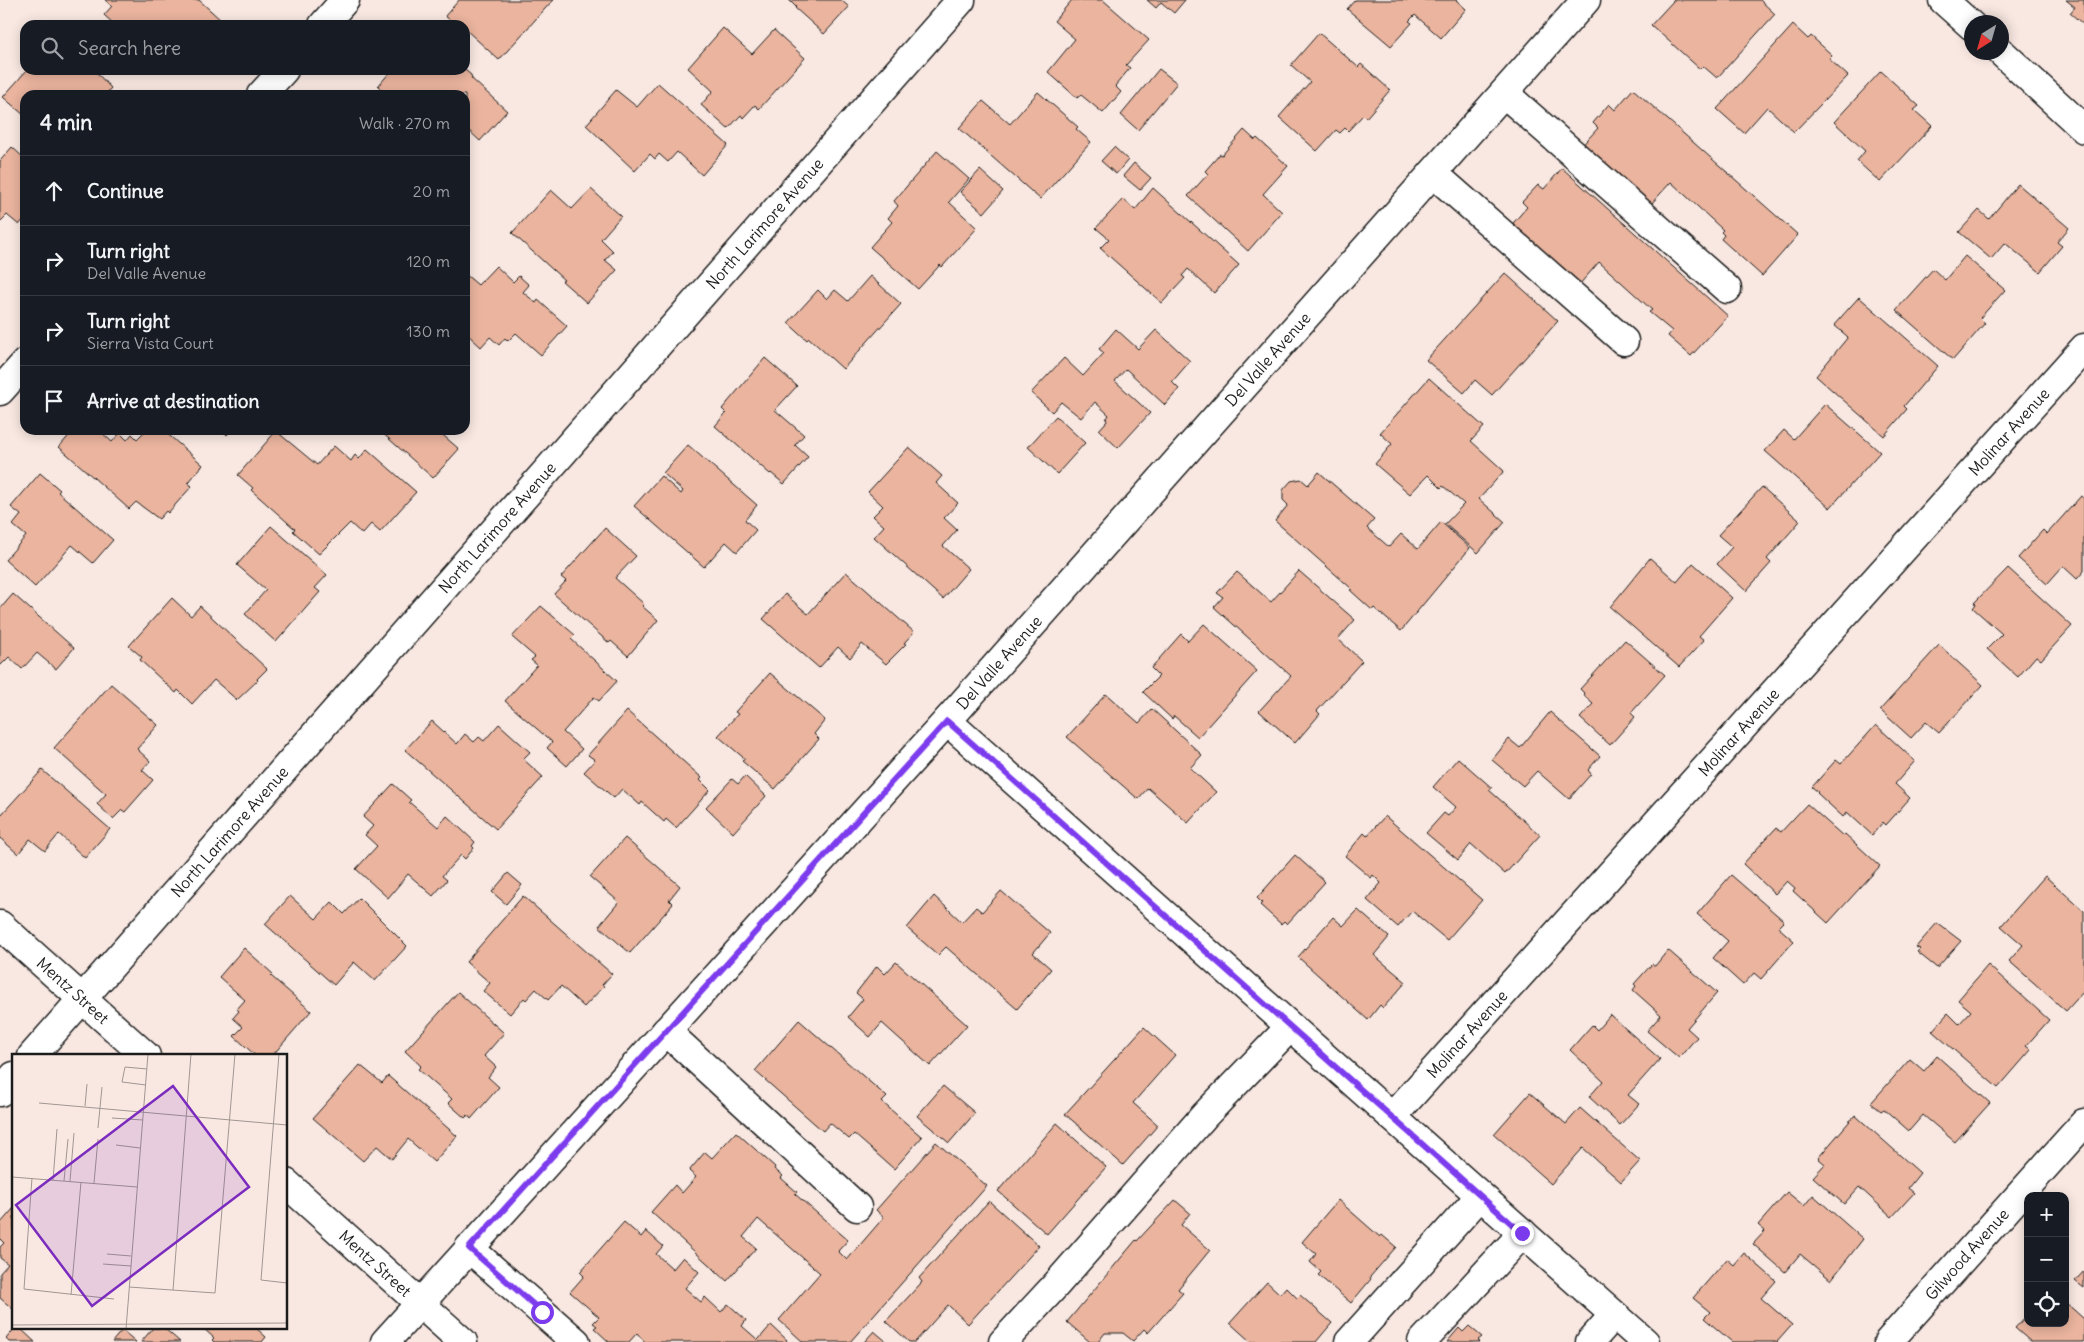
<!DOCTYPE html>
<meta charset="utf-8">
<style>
body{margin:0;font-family:Delius,sans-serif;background:#242831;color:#f1f3f6}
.controls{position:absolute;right:15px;bottom:15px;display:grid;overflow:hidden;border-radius:10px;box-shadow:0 2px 12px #0003}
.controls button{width:45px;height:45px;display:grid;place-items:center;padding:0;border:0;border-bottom:1px solid #363941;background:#171b24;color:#f1f3f6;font:25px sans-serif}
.compass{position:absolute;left:1964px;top:15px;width:45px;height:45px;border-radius:50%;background:#171b24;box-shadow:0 2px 12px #0003;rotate:217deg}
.stop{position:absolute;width:15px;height:15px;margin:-11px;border:4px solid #7c3aed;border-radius:50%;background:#fff}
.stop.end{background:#7c3aed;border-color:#fff;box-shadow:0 1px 5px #0008}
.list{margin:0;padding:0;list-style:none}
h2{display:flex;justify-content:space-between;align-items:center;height:65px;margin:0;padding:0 20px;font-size:21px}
h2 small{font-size:16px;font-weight:400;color:#9ea1a6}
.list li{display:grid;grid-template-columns:32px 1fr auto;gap:15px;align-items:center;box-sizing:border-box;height:70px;padding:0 20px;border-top:1px solid #363941}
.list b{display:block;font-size:19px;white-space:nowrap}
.list p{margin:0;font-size:16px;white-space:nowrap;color:#9ea1a6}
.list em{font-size:16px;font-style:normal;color:#9ea1a6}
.icon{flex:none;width:28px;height:28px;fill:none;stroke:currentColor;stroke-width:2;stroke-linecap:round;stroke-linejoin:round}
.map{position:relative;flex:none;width:2084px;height:1342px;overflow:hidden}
.search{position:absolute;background:#171b24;box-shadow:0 2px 12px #0003;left:20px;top:20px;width:450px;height:55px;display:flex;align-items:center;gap:12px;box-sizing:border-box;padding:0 18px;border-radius:15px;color:#9ea1a6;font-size:19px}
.panel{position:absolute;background:#171b24;box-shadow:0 2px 12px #0003;left:20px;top:90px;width:450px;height:345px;border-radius:15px}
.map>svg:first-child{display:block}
.building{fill:#eab49e;stroke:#1c1c1c}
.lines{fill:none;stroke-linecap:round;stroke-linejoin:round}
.minor-casing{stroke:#1c1c1c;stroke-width:31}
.minor{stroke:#fff;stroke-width:28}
.route{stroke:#7c3aed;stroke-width:6}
.labels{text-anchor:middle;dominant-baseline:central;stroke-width:4;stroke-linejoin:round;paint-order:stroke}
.street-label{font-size:16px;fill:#1c1c1c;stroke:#fff}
.inset-road{fill:none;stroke:#a19693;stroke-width:1}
.view{fill:#7b2cbf;fill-opacity:0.15;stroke:#7b2cbf;stroke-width:2.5}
.inset-edge{fill:none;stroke:#1c1c1c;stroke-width:2.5}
</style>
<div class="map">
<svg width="2084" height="1342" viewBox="0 0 2084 1342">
<rect width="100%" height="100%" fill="#f9e8e2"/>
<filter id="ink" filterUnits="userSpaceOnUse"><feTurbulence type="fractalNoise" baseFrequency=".02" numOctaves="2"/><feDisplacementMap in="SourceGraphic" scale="10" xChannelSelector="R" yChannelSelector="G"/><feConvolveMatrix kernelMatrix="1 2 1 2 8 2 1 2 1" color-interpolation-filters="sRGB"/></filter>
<g filter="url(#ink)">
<g class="building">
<polygon points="105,0 199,0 222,21 218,25 115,25 104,15 112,6"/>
<polygon points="459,0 553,0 499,60 465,29 465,25 456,25 445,16"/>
<polygon points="789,0 841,0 849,7 824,34 795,8 796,7"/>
<polygon points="1072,0 1103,0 1149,40 1126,65 1130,68 1115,86 1121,92 1103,113 1081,95 1077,98 1048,72 1075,39 1054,21"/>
<polygon points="1147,0 1185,0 1174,13 1161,2 1156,8"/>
<polygon points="1355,0 1456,0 1466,9 1441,38 1415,15 1409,21 1412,23 1391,46 1347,9"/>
<polygon points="1674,0 1760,0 1775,14 1717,78 1703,66 1700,69 1651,25"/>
<polygon points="2066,0 2084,0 2084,25 2070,13 2075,7"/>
<polygon points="1793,25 1808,39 1811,36 1832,55 1829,59 1848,76 1794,132 1767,107 1744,133 1717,109"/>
<polygon points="723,28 752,54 774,30 805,58 759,109 755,105 743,118 741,115 728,129 701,105 713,91 688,68"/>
<polygon points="1319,33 1358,67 1361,64 1390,90 1366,118 1363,115 1348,131 1345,128 1340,133 1336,130 1317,151 1279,117 1310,82 1291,65"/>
<polygon points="1159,69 1177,83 1138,130 1121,115"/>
<polygon points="27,70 94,70 111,88 105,95 25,95 25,116 3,97"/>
<polygon points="392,70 465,70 471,75 472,79 507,111 480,141 465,127 465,95 379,95 383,91 378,86"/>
<polygon points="1881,71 1919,106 1914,110 1932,126 1880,182 1857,161 1865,151 1834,122"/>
<polygon points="658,83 728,145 702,175 677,152 668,162 659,154 655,159 650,154 635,171 586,125 616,90 637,107"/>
<polygon points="1633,89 1798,235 1762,276 1721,239 1724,235 1721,232 1723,230 1671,182 1651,204 1631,186 1627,191 1579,149 1598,128 1593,123 1609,104 1615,110"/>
<polygon points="1038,92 1078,127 1076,129 1091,142 1040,199 959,128 983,101 1010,124"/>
<polygon points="1244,130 1255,140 1257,138 1288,166 1263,194 1282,212 1248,251 1188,196 1208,174 1205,171 1220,154 1222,155"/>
<polygon points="12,147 25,159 25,218 19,225 7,215 0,222 0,161"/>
<polygon points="1114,147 1128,160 1116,174 1101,161"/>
<polygon points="937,151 969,179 949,202 977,228 942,267 940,265 918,289 870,247 892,222 888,218 898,206 894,201"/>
<polygon points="1134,163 1151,178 1140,190 1123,176"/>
<polygon points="1562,168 1728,316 1691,356 1668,336 1672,331 1649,312 1652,310 1599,262 1579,285 1508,229 1527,207 1522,202 1538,185 1544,189"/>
<polygon points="980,170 1003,191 984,213 960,192"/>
<polygon points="2018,184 2069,228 2057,242 2062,246 2040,272 2005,243 1991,259 1959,232 1979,210 1989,219"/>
<polygon points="1153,188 1239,265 1214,293 1188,269 1182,276 1185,278 1162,303 1100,248 1109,239 1096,228 1123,199 1135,210"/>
<polygon points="591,189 621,216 601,239 613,251 605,260 617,270 587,303 562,281 564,280 512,233 551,190 572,209"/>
<polygon points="1965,256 2005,290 1980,318 1985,323 1953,360 1896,310 1933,269 1945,280"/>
<polygon points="496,266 513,282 519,276 529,285 523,292 536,303 538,300 567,326 541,355 516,333 508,341 505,338 499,345 490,337 481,347 465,332 465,274 478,285"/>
<polygon points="1505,273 1558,321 1492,395 1475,380 1464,393 1426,360"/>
<polygon points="870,276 901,304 843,369 809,338 807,340 788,323 818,290 827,299 835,290 848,301"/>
<polygon points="1859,297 1938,366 1904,406 1907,409 1884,436 1816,376 1848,337 1834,325"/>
<polygon points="1116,329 1138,349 1156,330 1190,361 1172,382 1179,389 1165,405 1126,369 1115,381 1150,413 1118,448 1099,430 1107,421 1106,419 1109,415 1095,402 1081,418 1061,402 1052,412 1031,393 1064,358 1083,376 1104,353 1099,349"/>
<polygon points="765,358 797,386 775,410 804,435 795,445 808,457 784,484 771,473 770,474 715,426 726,413 722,409"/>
<polygon points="1429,378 1484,427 1471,441 1504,471 1479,499 1505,522 1478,553 1445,524 1464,504 1443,486 1441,488 1428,475 1410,494 1375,464 1392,444 1380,433"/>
<polygon points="1825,404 1880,452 1830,508 1765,451 1784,430 1794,439"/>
<polygon points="1056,416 1085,443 1057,474 1028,447"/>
<polygon points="74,430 99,430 112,442 120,433 127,440 132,434 137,439 146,430 163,430 203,465 188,483 192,486 168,513 166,511 159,519 136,502 129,509 59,447"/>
<polygon points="222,430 232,430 227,435"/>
<polygon points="379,430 437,430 459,449 433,478"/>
<polygon points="276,431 317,465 334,446 351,461 355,455 359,459 367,449 416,492 380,532 371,524 362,534 350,523 319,554 293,531 295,529 251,490 253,488 238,475"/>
<polygon points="688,445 757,505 745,520 756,530 737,552 726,542 704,567 634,506 661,476 681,494 683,491 663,473"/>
<polygon points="909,447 942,476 936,483 958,503 944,518 957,530 943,546 969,569 943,599 874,537 884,526 873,516 883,506 868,492"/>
<polygon points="1319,472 1374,520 1367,528 1389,547 1401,534 1418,549 1441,522 1470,548 1401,631 1374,608 1372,610 1350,590 1352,589 1275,521 1288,505 1283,500 1283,490 1291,481 1301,479 1308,485"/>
<polygon points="40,473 60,490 58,492 113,540 93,563 72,545 35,587 5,560 26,536 13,525 21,515 11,507"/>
<polygon points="1762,487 1800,521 1767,559 1771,563 1746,591 1717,564 1732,547 1718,535"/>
<polygon points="2081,496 2084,498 2084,571 2077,579 2063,566 2047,584 2018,558 2043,530 2047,534"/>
<polygon points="271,526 327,575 315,588 320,592 276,642 245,614 266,590 237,565"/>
<polygon points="605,528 636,556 615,578 644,604 642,606 658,620 628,656 611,641 609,643 554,594 566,581 561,577"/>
<polygon points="1650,558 1677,582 1693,563 1732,598 1699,636 1704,640 1679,667 1610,607"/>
<polygon points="2008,568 2072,626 2041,660 2036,656 2018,677 1987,649 2002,634 1973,608 1976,604 1974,603"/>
<polygon points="1299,571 1355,620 1338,639 1362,661 1317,711 1320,714 1295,743 1259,711 1291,676 1214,607 1223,597 1217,593 1237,572 1271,602"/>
<polygon points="846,572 914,632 904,643 906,644 886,664 862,644 850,658 838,647 819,668 763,619 785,594 808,614"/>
<polygon points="13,594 74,648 56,669 37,653 22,669 9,657 0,666 0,609"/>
<polygon points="172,598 191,616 200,606 267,669 257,679 258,680 237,700 214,680 192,704 178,690 176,693 140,660 142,657 129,646"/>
<polygon points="541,606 575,635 571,639 617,681 599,701 594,697 563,732 582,749 567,766 547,748 552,742 505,701 537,665 531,660 535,657 512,637"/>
<polygon points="1204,624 1257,671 1198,737 1174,716 1172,719 1143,692 1159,676 1151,668 1181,634 1188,641"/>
<polygon points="1625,640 1665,675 1631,713 1635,717 1610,745 1580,718 1593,704 1584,696 1585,694 1580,689"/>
<polygon points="1939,645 1983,685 1939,733 1926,722 1911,738 1880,710"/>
<polygon points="770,673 825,720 814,734 819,739 775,789 742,761 745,759 718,736 738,714 735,712"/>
<polygon points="111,684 158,725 137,749 150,761 142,770 153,780 125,812 122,810 113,819 97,804 106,794 54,748"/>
<polygon points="1106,694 1139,723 1152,709 1202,755 1190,768 1216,792 1188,823 1148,788 1138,799 1067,737"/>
<polygon points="627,711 702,778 700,780 710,790 676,828 666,819 664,822 642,802 640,805 622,789 614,798 584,772 595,760 588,755"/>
<polygon points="1550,712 1600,756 1588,770 1591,774 1569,799 1537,771 1523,786 1492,760 1509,739 1520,748"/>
<polygon points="432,721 457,744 465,734 474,742 479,737 484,741 499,724 530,752 523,759 543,777 496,829 405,750"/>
<polygon points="1876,725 1915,761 1895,784 1910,798 1886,825 1883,822 1872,835 1847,812 1843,817 1817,793 1818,792 1812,787 1836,760 1841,764"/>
<polygon points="1458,758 1492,788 1489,790 1540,835 1505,874 1471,844 1458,860 1426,833 1444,813 1448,816 1456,807 1433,787"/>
<polygon points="42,770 110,829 85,858 59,834 45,851 30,839 18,854 0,838 0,816"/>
<polygon points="745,776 766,796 733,833 706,807 732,779 738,784"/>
<polygon points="393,784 411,800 409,802 438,827 447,816 475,842 472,846 474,848 465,859 461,855 442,876 447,880 433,896 408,874 388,898 356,869 377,846 365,835 373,826 363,817"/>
<polygon points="1807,804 1843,836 1845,834 1880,866 1828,923 1793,891 1795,888 1787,881 1775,894 1743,864 1776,828 1781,832"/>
<polygon points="1385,816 1482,900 1447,940 1412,911 1398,927 1367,900 1381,883 1373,875 1371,878 1345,856 1364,833 1367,836"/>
<polygon points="625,838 680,886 669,900 673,904 630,953 599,926 619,902 590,877"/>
<polygon points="1295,855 1325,882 1287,924 1284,921 1281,924 1260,905 1262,903 1257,898"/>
<polygon points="508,873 522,885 506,904 492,892"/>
<polygon points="1731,875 1784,921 1778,927 1794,941 1761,979 1754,973 1743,985 1713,958 1728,941 1697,914"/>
<polygon points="2045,876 2084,911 2084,991 2066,1011 2009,961 2023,945 2001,926"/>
<polygon points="1001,891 1050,933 1033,953 1051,969 1017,1009 946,947 938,955 907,928 934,896 962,922 976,907 982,912"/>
<polygon points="290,896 316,919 332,902 344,914 359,898 407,946 375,981 354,962 334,985 265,924"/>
<polygon points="523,896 612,974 602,985 604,986 584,1007 561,986 548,1000 536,989 526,1000 524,998 510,1014 483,991 490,983 466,962"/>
<polygon points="1358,910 1389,937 1374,955 1406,982 1383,1008 1380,1005 1368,1020 1298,957 1333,917 1343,926"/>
<polygon points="1937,923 1961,941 1937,968 1917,952 1920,949 1916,947"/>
<polygon points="244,948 273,974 271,976 311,1011 272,1056 256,1056 234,1036 243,1027 233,1018 239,1011 237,1009 245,1000 219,977"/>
<polygon points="1668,950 1717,993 1687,1028 1697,1037 1679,1058 1647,1031 1661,1015 1633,990 1636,986 1634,984 1652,964 1655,966"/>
<polygon points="896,962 967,1025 930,1066 882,1023 870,1037 848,1017 863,999 856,993 877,966 885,974"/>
<polygon points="1988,965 2049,1020 2026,1046 2031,1050 1998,1088 1932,1031 1948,1013 1959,1024 1971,1011 1958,1000"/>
<polygon points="458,992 504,1033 484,1056 496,1067 488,1077 499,1087 471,1119 468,1115 465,1118 448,1103 452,1099 418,1069 421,1066 405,1051"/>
<polygon points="1610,1015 1660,1059 1628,1095 1639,1104 1620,1125 1589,1097 1603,1081 1570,1050 1592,1025 1597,1030"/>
<polygon points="799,1020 887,1097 882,1102 922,1137 894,1169 854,1134 849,1139 830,1123 823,1131 755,1071"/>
<polygon points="1144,1027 1175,1055 1133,1103 1158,1125 1123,1165 1065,1114"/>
<polygon points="1937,1056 1990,1103 1955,1142 1923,1115 1909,1131 1884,1109 1881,1111 1871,1103 1910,1059 1924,1071"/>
<polygon points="360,1065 382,1083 388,1076 457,1136 434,1162 408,1139 392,1159 377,1146 363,1161 313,1118"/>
<polygon points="943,1086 975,1113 949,1143 917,1116"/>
<polygon points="1530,1093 1566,1124 1580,1108 1640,1161 1621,1182 1583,1148 1551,1184 1494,1134"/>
<polygon points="1855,1115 1920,1173 1908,1188 1914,1193 1892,1217 1859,1187 1844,1204 1813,1177 1825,1164 1818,1158"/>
<polygon points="1057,1123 1106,1167 1047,1234 998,1191"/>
<polygon points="736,1132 775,1167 774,1169 783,1176 781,1178 797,1192 795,1194 848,1240 838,1251 847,1260 884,1217 876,1210 936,1142 987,1186 850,1342 803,1342 779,1320 820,1273 758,1219 743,1237 756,1248 727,1281 651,1212 675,1185 682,1193 696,1177 689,1171 705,1152 712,1158"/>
<polygon points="1787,1192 1804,1206 1813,1195 1863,1239 1831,1280 1800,1254 1785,1272 1753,1244 1765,1231 1758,1225"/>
<polygon points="1175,1200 1190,1213 1181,1225 1210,1250 1178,1289 1183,1293 1148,1333 1144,1329 1133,1341 1123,1333 1105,1333 1098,1342 1090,1342 1067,1322 1136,1240 1137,1241"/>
<polygon points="1338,1200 1380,1237 1382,1235 1396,1247 1370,1277 1371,1279 1351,1303 1318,1275 1321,1272 1310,1262 1316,1254 1302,1242"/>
<polygon points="989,1201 1039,1246 968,1324 948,1305 915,1342 909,1342 886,1321 922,1282 919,1278"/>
<polygon points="14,1208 14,1310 0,1298 0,1273 8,1264 0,1258 0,1247 4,1243 0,1239 0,1224"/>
<polygon points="624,1222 641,1237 646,1231 663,1246 656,1254 673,1269 683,1257 699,1272 685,1288 701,1302 705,1297 721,1312 728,1304 746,1320 742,1326 758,1340 771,1325 787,1340 786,1342 645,1342 637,1333 629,1342 609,1342 594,1328 597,1326 593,1323 599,1317 570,1292 584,1276 580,1272"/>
<polygon points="1744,1253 1776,1281 1761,1298 1792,1325 1777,1342 1732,1342 1704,1318 1710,1312 1693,1298 1727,1259 1734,1265"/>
<polygon points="2084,1271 2084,1288 2075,1281"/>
<polygon points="1267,1282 1280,1294 1286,1287 1297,1298 1300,1295 1332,1323 1316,1342 1251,1342 1230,1323"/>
<polygon points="2065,1302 2084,1319 2084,1342 2031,1342 2015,1328 2028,1314 2028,1323 2065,1323"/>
<polygon points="1469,1326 1482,1337 1478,1340 1480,1342 1447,1342 1459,1328 1463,1332"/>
<polygon points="15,1328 20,1328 35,1342 9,1342 6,1339"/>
<polygon points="153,1328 164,1328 180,1342 141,1342"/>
<polygon points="203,1328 256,1328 266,1337 262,1342 214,1342 212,1340 214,1338"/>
<polygon points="122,1330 136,1342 112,1342"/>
<polygon points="874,1331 887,1342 864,1342"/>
</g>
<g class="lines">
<g class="minor-casing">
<g id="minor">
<polyline points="1943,0 1972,26"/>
<polyline points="323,25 345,0"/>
<polyline points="2001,52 2084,129"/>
<polyline points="1504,93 1727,289"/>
<polyline points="261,95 284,70"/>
<polyline points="1433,173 1624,341"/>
<polyline points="0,391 25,363"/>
<polyline points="947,721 1645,1342"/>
<path id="s1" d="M0,925L146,1056"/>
<polyline points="666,1031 857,1207"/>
<path id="s2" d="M32,1056L961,0"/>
<polyline points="0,1092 14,1076"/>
<path id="s3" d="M1392,1117L2084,348"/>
<path id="s4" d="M286,1183L463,1342"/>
<polyline points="469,1248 576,1342"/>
<path id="s5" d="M385,1342L947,721L1586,0"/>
<polyline points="1003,1342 1054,1287 1205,1115 1290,1027"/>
<polyline points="1349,1342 1480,1196"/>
<polyline points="1422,1342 1523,1233"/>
<polyline points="1590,1342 1614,1315"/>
<path id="s6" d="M1888,1342L2084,1123"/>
</g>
</g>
<use href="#minor" class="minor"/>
</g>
</g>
<g class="lines" filter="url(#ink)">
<polyline class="route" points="542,1312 469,1248 947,721 1522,1233"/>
</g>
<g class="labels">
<g class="street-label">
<text stroke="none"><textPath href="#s2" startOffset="1109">North Larimore Avenue</textPath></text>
<text stroke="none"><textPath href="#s5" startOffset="1321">Del Valle Avenue</textPath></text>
<text stroke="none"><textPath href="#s3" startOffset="922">Molinar Avenue</textPath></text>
<text stroke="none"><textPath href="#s2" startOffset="704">North Larimore Avenue</textPath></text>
<text stroke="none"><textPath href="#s5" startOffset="916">Del Valle Avenue</textPath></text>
<text stroke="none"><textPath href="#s3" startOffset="518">Molinar Avenue</textPath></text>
<text stroke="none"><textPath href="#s2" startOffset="299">North Larimore Avenue</textPath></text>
<text stroke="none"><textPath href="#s1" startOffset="98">Mentz Street</textPath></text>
<text stroke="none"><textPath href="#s3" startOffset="112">Molinar Avenue</textPath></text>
<text stroke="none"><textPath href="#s6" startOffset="118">Gilwood Avenue</textPath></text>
<text stroke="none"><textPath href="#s4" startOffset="120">Mentz Street</textPath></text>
</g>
</g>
<g transform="translate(12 1054)">
<rect width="275" height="275" fill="#f9e8e2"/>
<path class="inset-road" d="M267,0L249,226L275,229M134,31L110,28L113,13L135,15M27,49L275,71M73,52L75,30M100,64L131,66M86,74L90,33M104,91L128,94M0,123L125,133M20,124L12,235L102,245M41,126L45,75M52,127L56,85M58,127L62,79M82,129L86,85M95,200L119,202M91,210L119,212M117,233L203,239L223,0M161,236L179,0M59,241L69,128M0,271L275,269M114,275L136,0"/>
<path class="view" d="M161,32L237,133L80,252L4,151Z"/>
<rect width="275" height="275" class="inset-edge"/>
</g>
</svg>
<div class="controls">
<button>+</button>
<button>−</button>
<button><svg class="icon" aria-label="locate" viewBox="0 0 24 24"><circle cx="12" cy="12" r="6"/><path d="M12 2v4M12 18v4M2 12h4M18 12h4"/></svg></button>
</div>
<svg class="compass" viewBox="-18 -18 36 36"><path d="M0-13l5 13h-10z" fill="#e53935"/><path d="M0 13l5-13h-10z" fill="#9ea1a6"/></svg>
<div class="stop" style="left:542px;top:1312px"></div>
<div class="stop end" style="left:1522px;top:1233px"></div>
<div class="search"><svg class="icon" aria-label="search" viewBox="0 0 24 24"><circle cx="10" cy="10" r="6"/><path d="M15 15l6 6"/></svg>Search here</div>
<section class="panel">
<h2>4 min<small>Walk · 270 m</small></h2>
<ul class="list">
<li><svg class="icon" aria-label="ahead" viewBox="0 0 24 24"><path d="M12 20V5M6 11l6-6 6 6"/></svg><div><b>Continue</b></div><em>20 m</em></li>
<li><svg class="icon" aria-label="right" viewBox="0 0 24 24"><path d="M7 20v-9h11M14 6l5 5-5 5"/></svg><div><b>Turn right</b><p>Del Valle Avenue</p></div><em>120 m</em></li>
<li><svg class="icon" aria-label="right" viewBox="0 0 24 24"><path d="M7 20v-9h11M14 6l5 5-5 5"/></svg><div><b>Turn right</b><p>Sierra Vista Court</p></div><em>130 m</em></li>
<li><svg class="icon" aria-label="arrive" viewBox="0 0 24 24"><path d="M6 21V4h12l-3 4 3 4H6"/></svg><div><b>Arrive at destination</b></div></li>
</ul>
</section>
</div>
